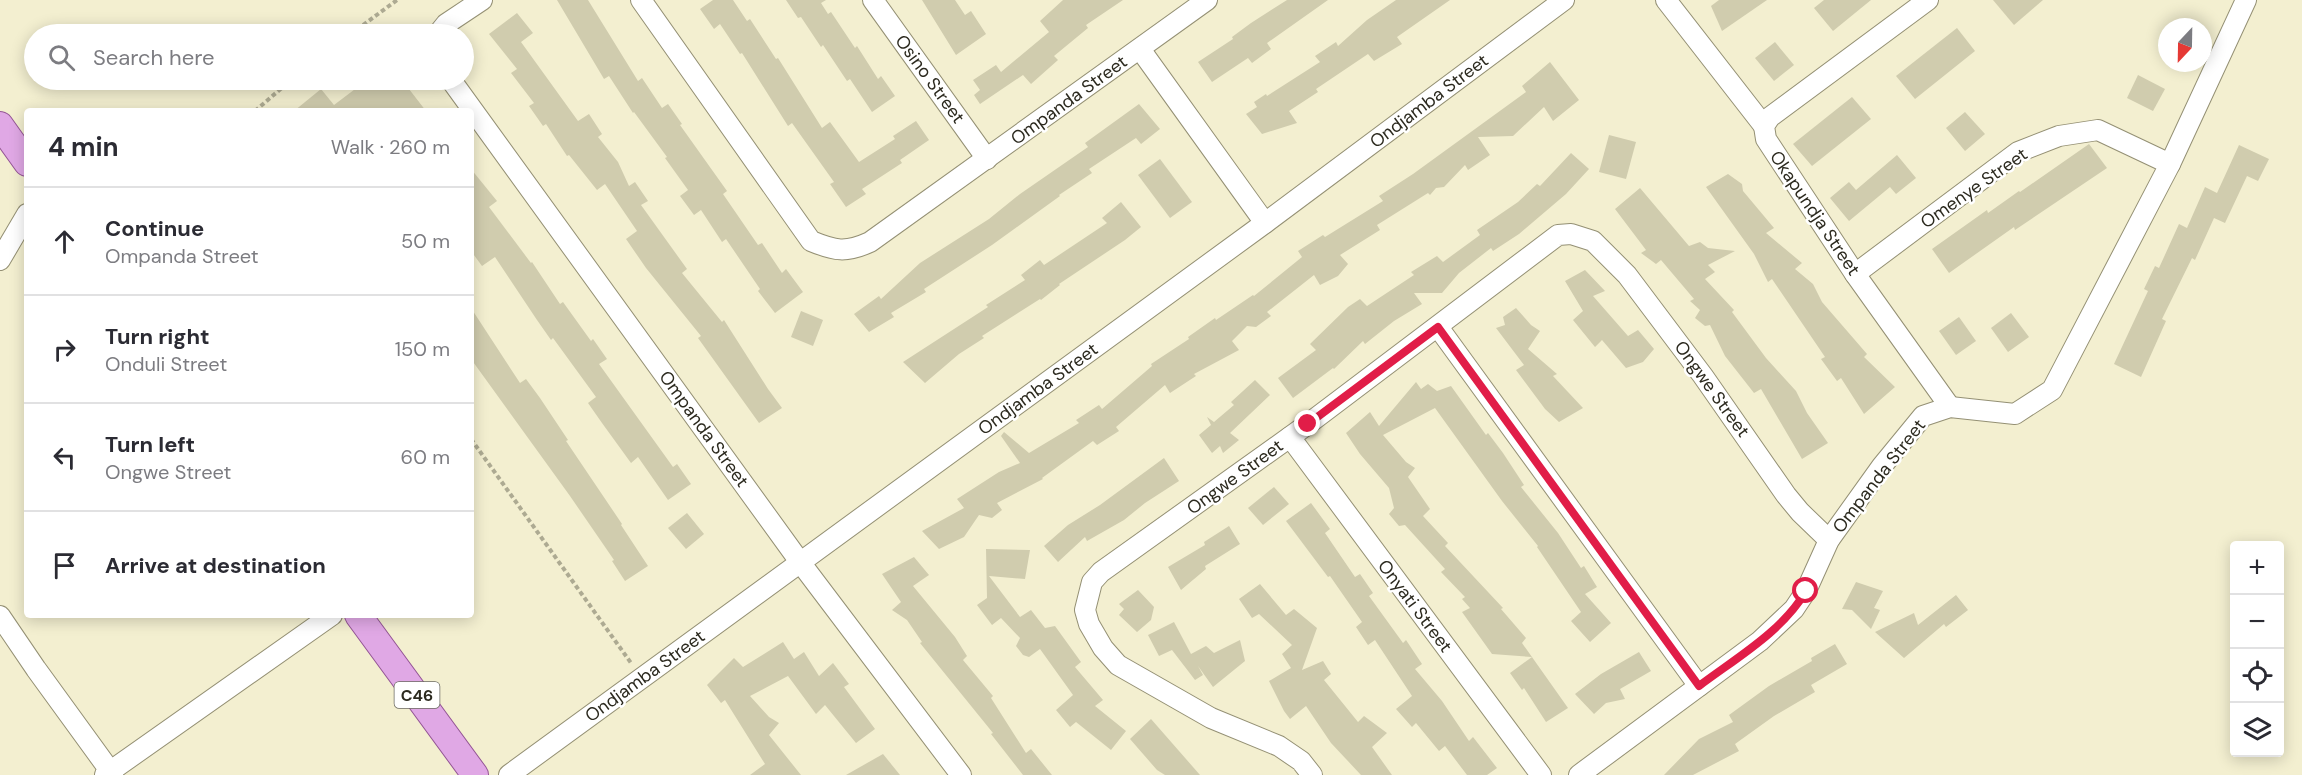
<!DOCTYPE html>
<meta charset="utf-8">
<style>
body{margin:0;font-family:"DM Sans",sans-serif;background:#f2f2f3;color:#2b2b33}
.controls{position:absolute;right:18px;bottom:18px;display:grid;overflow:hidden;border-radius:6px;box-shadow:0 3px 15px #0003}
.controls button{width:54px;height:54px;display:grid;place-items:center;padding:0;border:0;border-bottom:2px solid #e1e1e2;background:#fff;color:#2b2b33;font:30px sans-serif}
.compass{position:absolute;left:2158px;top:18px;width:54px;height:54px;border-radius:50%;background:#fff;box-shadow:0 3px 15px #0003;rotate:202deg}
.stop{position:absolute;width:18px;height:18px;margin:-14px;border:4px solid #e11d48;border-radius:50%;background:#fff}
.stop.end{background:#e11d48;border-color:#fff;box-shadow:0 2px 6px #0008}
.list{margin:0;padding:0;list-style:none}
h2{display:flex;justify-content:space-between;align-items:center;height:78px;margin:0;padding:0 24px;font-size:26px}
h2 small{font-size:20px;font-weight:400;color:#7c7c81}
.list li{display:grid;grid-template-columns:39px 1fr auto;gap:18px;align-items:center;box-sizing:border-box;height:108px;padding:0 24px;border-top:2px solid #e1e1e2}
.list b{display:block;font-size:22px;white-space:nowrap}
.list p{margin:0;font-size:20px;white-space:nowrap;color:#7c7c81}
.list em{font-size:20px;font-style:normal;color:#7c7c81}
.icon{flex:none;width:33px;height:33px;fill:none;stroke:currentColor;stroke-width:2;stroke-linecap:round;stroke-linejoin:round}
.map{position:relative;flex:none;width:2302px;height:775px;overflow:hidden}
.search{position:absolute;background:#fff;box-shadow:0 3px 15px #0003;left:24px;top:24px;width:450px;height:66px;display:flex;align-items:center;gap:15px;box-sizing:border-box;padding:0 21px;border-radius:33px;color:#7c7c81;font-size:22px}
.panel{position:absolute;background:#fff;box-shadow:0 3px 15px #0003;left:24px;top:108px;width:450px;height:510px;border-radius:6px}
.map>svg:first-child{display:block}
.building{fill:#d0ccae}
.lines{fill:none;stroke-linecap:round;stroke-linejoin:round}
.minor-casing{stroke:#949074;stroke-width:22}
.major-casing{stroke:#945695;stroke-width:28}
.path{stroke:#adaa92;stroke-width:4;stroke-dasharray:4.5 3;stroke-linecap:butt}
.minor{stroke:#fff;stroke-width:20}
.major{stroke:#e0a8e5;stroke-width:26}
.route{stroke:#e11d48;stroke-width:8}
.labels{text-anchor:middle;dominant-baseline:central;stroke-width:5;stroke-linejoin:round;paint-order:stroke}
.shield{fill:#fff;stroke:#6b6a62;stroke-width:1.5}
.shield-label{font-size:16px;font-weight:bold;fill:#2c2a1f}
.street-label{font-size:18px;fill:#2c2a1f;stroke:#fff}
</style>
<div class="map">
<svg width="2302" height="775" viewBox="0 0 2302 775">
<rect width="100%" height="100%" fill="#f3efd0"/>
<g class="building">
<polygon points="557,0 588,0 638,81 642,78 662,108 668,104 682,124 680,125 727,191 723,194 758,245 762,243 782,273 786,269 803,292 775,313 758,291 760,289 726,239 722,242 701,210 694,215 680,196 688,190 665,158 667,157 634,112 633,113 609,76 604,79"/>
<polygon points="713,0 733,0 747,21 750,19 776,59 778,58 822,128 830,122 859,162 895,139 893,136 916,121 929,140 900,160 902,163 862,189 866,194 846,207 830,184 834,182 792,123 788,126 742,53 740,54 720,24 714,29 700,9"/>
<polygon points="786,0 826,0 821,3 828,14 831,12 855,48 857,46 878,79 881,76 895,96 872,112 850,79 847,81 823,45 821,47 801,17 798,18"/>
<polygon points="922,0 955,0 965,15 971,11 986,34 956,55"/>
<polygon points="1063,0 1123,0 1086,25 1088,28 1054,56 1058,60 1031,84 1023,75 980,104 974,95 980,90 973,80 996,65 1001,72 1049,32 1040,21"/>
<polygon points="1287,0 1328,0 1267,43 1271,49 1252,63 1248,58 1212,82 1198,62 1233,39 1232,37 1251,23"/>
<polygon points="1396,0 1450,0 1397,37 1402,44 1374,61 1368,54 1316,89 1318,92 1289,111 1297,123 1262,134 1246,114 1257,107 1254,102 1266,94 1267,96 1320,62 1315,56 1336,42 1338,46 1367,20"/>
<polygon points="1719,0 1767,0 1722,31 1711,6"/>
<polygon points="1824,0 1871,0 1833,31 1814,8"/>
<polygon points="1993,0 2043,0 2014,25"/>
<polygon points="517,13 533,33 521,42 578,121 589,114 602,134 598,137 618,162 629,186 635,182 648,201 641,205 687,269 682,273 722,322 724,320 768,389 782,408 759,423 698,338 701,336 646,268 626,239 637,231 605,184 597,190 569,155 567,156 546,124 543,126 529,106 534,103 511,73 517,69 489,34"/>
<polygon points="1957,28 1975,51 1915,99 1896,76"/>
<polygon points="1775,42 1794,65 1774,81 1755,58"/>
<polygon points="1550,62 1579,100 1553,121 1544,107 1513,136 1478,137 1490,155 1468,170 1465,165 1444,187 1436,188 1430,195 1428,193 1377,225 1380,230 1340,255 1348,264 1338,276 1320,285 1314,275 1267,312 1271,316 1256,327 1247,326 1232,341 1239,350 1194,374 1196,376 1170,393 1165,385 1116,427 1119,431 1097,445 1093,441 1042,478 1043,479 997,503 1002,510 992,518 979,515 964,537 939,549 922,531 964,508 957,499 999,472 1020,463 1001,436 1004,432 1029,453 1079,423 1076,420 1099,405 1102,409 1152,366 1151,364 1189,339 1188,337 1215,318 1216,320 1253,295 1254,296 1302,257 1298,251 1323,235 1325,237 1383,201 1379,196 1413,174 1526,92 1522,86"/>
<polygon points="2138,75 2165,89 2153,111 2127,98"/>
<polygon points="367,80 402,80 426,111 294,111 321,89 334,105"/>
<polygon points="1852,97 1871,119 1812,166 1793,144"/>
<polygon points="1139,104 1160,129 1141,144 1136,138 1089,169 1092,173 1059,195 1060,196 992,245 924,289 926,292 891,313 894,317 869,332 854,314 879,296 881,299 920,263 989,219 1020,194 1088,147 1085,143"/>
<polygon points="1965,112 1985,134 1965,151 1946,128"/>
<polygon points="1609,135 1636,142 1626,179 1599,172"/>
<polygon points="2089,144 2107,168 2015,230 2014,227 1949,273 1932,249 1987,210 1988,213 2019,191 2020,192"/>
<polygon points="2239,145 2269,159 2258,181 2247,176 2225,223 2214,218 2195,260 2192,258 2162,319 2166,321 2141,377 2114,364 2148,291 2144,289 2155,266 2159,268 2179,224 2187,228 2205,187 2217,193"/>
<polygon points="1571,153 1589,169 1566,194 1519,234 1493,251 1491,248 1459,273 1442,293 1414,293 1422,304 1394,321 1365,344 1363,341 1334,369 1333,368 1293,398 1278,378 1316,350 1310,344 1348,307 1360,299 1367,306 1414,275 1411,272 1437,256 1443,262 1480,235 1477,230 1518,202 1537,184 1540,186"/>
<polygon points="1897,155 1916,178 1896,194 1890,187 1849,221 1830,198 1849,182 1856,190"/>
<polygon points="1160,159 1192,202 1170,218 1138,175"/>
<polygon points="471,169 497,201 489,207 531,263 532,262 560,304 563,302 591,341 593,339 607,359 599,364 673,467 677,464 691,484 668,500 638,457 631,463 602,423 588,403 596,397 553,338 551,340 537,320 495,257 482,266 471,251"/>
<polygon points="1728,174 1742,184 1743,191 1774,228 1766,233 1802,263 1795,269 1813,284 1822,302 1867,354 1864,357 1895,387 1864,414 1841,378 1837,381 1821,359 1825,357 1772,279 1768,282 1754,254 1706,187"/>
<polygon points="1640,188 1689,246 1700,242 1708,248 1735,251 1708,265 1715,272 1705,279 1734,310 1732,312 1766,358 1796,391 1807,413 1828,443 1802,459 1761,389 1754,393 1725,356 1710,325 1705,326 1695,318 1700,310 1690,301 1694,299 1661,260 1656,264 1641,253 1646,250 1615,209"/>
<polygon points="1121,202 1141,227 1125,240 1059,284 1060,285 1041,300 1040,299 982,336 984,338 959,354 925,383 903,362 988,307 986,305 1025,280 1021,275 1040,260 1044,265 1107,223 1102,218"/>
<polygon points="1585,270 1605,291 1593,296 1628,336 1638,330 1654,349 1643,362 1626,368 1602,340 1595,347 1573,320 1583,311 1565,281"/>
<polygon points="471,308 520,383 526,379 540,398 568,440 566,441 622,524 621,525 648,566 625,581 612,561 614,560 570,496 471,359"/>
<polygon points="1516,308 1531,325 1540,331 1528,349 1557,374 1553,376 1583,408 1559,422 1545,409 1516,370 1524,365 1496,328 1505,325 1503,317"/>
<polygon points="801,311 823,320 813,346 791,337"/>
<polygon points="2011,313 2029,337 2008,352 1991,328"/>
<polygon points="1959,317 1976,341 1956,355 1939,331"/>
<polygon points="1255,380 1270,395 1230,433 1239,440 1223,453 1220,446 1212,453 1199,435 1211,425 1207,417 1214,422 1234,405 1231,402"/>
<polygon points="1416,382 1421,389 1428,384 1437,391 1451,386 1486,435 1488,433 1503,453 1524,485 1521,487 1558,533 1581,568 1584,566 1597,587 1585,594 1611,623 1590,642 1571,621 1581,612 1537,547 1538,546 1502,501 1435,408 1383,435 1406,462 1415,468 1408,477 1430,509 1423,516 1448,543 1445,546 1503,608 1501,609 1526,638 1522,643 1568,708 1546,722 1524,688 1522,690 1510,673 1532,657 1492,654 1462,612 1470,608 1462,599 1465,597 1441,572 1445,569 1405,525 1399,526 1389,514 1394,508 1389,488 1360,454 1346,433 1370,412 1379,426"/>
<polygon points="1164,458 1179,481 1145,503 1124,520 1087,541 1085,537 1058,562 1044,546 1068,525 1100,505"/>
<polygon points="1274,487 1289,504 1263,525 1248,508"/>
<polygon points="1311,503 1330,529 1325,533 1355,577 1360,574 1373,593 1369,596 1403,643 1406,640 1422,664 1415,669 1442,701 1469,741 1473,737 1497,768 1487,775 1467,775 1445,746 1439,751 1416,723 1412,727 1396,709 1412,696 1375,640 1368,645 1356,627 1362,622 1330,576 1328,577 1286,521"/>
<polygon points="687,513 704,534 686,549 668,528"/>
<polygon points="1229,526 1240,544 1205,566 1206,569 1181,590 1168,567 1205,545 1204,542"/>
<polygon points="986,549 1030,550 1025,579 989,576 1020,617 1031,610 1045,628 1055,626 1081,662 1075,667 1103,700 1095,706 1126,731 1111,750 1076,722 1070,727 1056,710 1073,695 1040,649 1029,657 1023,655 1016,646 1020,638 1001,618 992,625 977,605 987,598"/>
<polygon points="914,557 929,575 913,586 955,637 967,656 963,660 993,696 991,698 1026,753 1031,749 1052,775 1023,775 991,734 993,733 920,643 922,642 907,620 892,610 901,602 882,574"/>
<polygon points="1856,582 1883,591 1874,608 1880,610 1871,629 1852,610 1842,609"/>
<polygon points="1260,584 1286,615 1294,609 1317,628 1302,670 1323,661 1331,674 1324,680 1358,722 1364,716 1387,733 1372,747 1392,775 1361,775 1331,743 1306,706 1290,719 1284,711 1269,681 1291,668 1282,654 1292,645 1259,614 1252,618 1239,599"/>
<polygon points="1138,590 1154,607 1151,620 1137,632 1119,615 1124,609 1119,604"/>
<polygon points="1956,595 1968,610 1946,627 1944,624 1904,658 1875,632 1914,613 1918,625"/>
<polygon points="1174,622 1191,654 1206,646 1214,653 1240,640 1245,661 1213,687 1198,666 1203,675 1195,680 1172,650 1159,656 1148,635"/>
<polygon points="783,642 794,659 804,652 819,676 833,663 849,684 844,687 875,729 856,743 825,705 816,714 788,676 750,696 769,717 779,723 769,735 801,775 750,775 765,764 725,700 721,703 707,685 734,658 743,667"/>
<polygon points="1835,644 1847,664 1811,685 1815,692 1774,716 1735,744 1739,751 1693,775 1664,775 1699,739 1733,722 1729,715 1769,686 1812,661 1811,658"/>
<polygon points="1639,652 1651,671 1620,689 1625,699 1606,703 1594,714 1575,694 1601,674"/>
<polygon points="1151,719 1200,775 1165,775 1157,770 1130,739"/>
<polygon points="883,754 900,775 846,775"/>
</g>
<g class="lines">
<g class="minor-casing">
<g id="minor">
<path d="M641,0L811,241C835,251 846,253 870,242L1207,0"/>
<polyline points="873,0 987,159"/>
<polyline points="1666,0 1764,126"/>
<polyline points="1928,0 1770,117 1764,126 1766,139 1855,274 1950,407"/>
<polyline points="438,34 446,24 482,0"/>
<polyline points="1140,49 1265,223"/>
<polyline points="451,80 800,562 961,775"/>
<polyline points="0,260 27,214"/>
<polyline points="1855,274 2018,152 2059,136 2098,130 2170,164"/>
<polyline points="1438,327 1699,686"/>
<polyline points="1290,437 1541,775"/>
<polyline points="0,616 36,669 113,775"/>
<polyline points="105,775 332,615"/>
<polyline points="509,775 1265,223 1564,0"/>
<polyline points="1312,775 1301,761 1279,746 1211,718 1118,665 1103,648 1089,624 1085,610 1092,582 1101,572 1308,424 1558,235 1571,234 1593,241 1627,275 1703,376 1786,495 1800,512 1829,540"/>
<polyline points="1579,775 1760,641 1794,609 1806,591 1829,540 1882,466 1923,416 1950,407 2015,414 2052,390 2170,164 2246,0"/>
</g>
</g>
<g class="major-casing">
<g id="major">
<polyline points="0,125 27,163"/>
<polyline points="358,615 475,775"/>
</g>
</g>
<g class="path">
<polyline points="351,34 397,0"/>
<polyline points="255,111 291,80"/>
<polyline points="471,439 631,663"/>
</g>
<use href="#minor" class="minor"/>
<use href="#major" class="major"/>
</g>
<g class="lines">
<path class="route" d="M1308,424L1438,327L1699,686C1736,658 1782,632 1806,591"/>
</g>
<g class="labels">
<rect class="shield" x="394.5" y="682" width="45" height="26" rx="4.5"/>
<g class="shield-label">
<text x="417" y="695">C46</text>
</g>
<g class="street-label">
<text transform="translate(930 79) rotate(54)">Osino Street</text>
<text transform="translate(1069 100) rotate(-36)">Ompanda Street</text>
<text transform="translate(1429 101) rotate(-37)">Ondjamba Street</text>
<text transform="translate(1974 188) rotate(-35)">Omenye Street</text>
<text transform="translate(1815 213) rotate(56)">Okapundja Street</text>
<text transform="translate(1038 389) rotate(-36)">Ondjamba Street</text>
<text transform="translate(1712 389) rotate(54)">Ongwe Street</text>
<text transform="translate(704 429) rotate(54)">Ompanda Street</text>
<text transform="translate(1879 476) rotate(-52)">Ompanda Street</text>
<text transform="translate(1235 477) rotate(-36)">Ongwe Street</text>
<text transform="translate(1415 606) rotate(53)">Onyati Street</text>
<text transform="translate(645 676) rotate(-36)">Ondjamba Street</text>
</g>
</g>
</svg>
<div class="controls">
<button>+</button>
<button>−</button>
<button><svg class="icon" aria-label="locate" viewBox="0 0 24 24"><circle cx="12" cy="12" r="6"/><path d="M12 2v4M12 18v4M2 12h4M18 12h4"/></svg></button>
<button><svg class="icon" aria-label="layers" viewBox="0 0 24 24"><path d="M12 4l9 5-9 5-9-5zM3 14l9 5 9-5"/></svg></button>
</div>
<svg class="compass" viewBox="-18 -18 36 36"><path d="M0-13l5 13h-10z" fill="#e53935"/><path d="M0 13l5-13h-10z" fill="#7c7c81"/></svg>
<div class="stop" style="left:1806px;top:591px"></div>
<div class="stop end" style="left:1308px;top:424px"></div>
<div class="search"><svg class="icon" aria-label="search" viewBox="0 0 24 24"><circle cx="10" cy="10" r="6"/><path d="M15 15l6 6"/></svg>Search here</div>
<section class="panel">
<h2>4 min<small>Walk · 260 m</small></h2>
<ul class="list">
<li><svg class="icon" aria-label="ahead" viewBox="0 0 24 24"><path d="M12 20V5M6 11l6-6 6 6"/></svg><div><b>Continue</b><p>Ompanda Street</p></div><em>50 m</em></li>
<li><svg class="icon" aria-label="right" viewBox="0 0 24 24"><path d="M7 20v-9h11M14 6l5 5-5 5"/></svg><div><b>Turn right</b><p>Onduli Street</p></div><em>150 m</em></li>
<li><svg class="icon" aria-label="left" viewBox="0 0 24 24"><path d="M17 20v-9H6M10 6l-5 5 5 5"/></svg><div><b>Turn left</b><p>Ongwe Street</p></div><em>60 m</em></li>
<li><svg class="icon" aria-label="arrive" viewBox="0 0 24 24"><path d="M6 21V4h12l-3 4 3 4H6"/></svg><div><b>Arrive at destination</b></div></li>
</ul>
</section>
</div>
